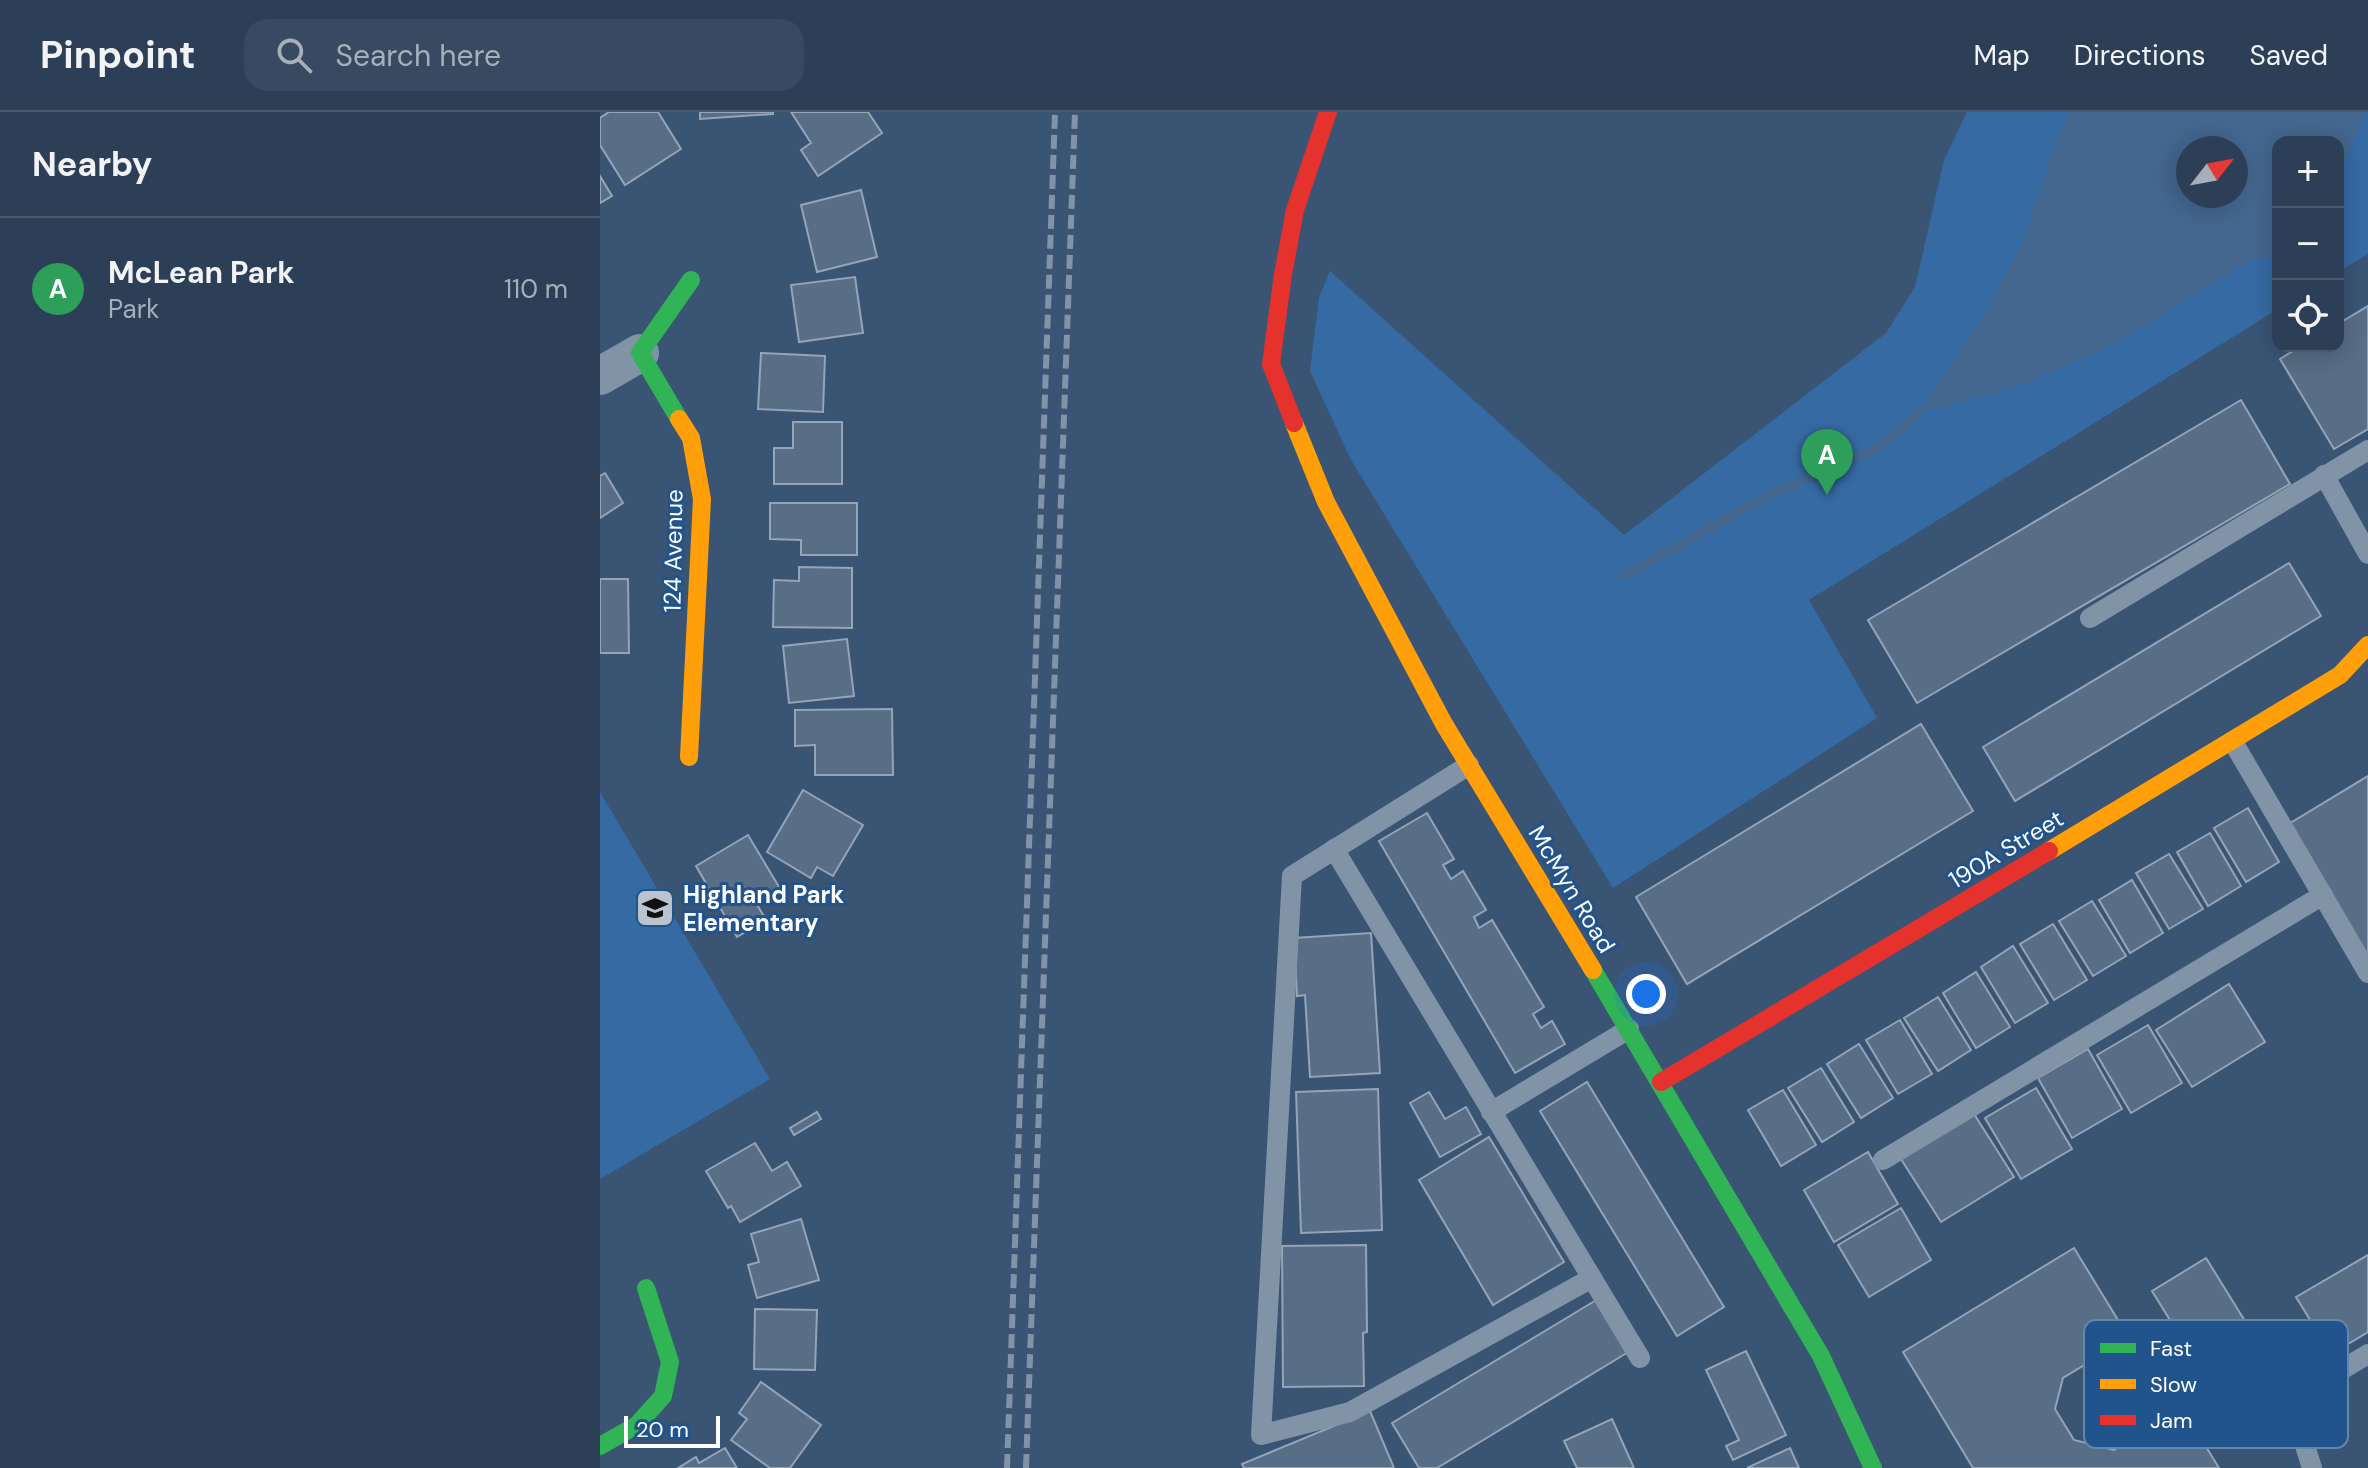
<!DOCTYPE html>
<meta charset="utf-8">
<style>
body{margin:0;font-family:"DM Sans",sans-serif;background:#384a61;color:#f1f3f6}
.controls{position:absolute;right:24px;top:24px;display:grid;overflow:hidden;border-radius:16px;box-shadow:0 4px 20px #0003}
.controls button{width:72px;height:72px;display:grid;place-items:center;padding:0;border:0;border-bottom:2px solid #48586d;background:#2c3f57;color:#f1f3f6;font:40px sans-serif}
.compass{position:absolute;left:1576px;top:24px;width:72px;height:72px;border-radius:50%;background:#2c3f57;box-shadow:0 4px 20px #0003;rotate:59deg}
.scale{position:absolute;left:24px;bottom:20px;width:96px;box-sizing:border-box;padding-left:8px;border:4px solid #fff;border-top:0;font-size:22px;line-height:28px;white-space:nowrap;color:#fff;-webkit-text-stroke:6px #21538c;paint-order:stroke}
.you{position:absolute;left:1046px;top:882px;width:28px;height:28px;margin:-20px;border:6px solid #fff;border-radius:50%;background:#1a73e8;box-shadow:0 0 0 12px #1a73e833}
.badge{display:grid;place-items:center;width:52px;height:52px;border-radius:50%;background:#90b9f0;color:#fff;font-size:26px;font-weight:700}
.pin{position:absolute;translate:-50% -66px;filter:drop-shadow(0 2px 4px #0008)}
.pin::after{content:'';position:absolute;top:42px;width:28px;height:24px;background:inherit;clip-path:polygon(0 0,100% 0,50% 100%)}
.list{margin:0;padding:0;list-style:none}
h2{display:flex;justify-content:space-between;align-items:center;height:104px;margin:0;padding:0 32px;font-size:34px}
h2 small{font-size:26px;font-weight:400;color:#a6afba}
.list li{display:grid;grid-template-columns:52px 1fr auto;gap:24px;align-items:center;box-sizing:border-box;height:144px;padding:0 32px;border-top:2px solid #48586d}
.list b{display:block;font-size:30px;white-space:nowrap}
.list p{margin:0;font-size:26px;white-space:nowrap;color:#a6afba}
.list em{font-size:26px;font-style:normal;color:#a6afba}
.icon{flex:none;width:44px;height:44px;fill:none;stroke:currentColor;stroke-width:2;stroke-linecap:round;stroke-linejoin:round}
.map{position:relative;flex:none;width:1768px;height:1356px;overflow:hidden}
header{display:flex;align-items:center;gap:48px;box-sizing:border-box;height:112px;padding:0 40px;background:#2c3f57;border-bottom:2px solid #48586d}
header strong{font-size:38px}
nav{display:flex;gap:44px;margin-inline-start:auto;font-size:28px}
.search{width:560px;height:72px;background:#384a61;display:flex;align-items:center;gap:20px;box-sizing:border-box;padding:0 28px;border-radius:24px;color:#a6afba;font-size:30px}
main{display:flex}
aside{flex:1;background:#2c3f57}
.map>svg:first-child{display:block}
.green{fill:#366aa3;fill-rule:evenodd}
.water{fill:#44678f;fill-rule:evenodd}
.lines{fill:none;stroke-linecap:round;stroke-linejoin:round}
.stream{stroke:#44678f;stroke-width:10}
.building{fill:#586d86;stroke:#95a4b6;stroke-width:2}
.lane{stroke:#8194a7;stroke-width:20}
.street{stroke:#8194a7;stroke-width:38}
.fast{stroke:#30b455;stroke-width:18}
.slow{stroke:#ff9f0a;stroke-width:18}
.jam{stroke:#e5322d;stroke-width:18}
.rail{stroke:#8193a7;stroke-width:6;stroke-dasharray:14 6;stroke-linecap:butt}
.labels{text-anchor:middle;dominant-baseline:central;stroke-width:6;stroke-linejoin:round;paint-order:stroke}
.street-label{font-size:24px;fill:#fff;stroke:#21538c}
.poi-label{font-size:24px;font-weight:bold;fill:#fff;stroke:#21538c;text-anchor:start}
.key{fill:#21538c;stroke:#6487ae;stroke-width:2}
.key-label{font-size:22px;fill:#fff}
</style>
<header>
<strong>Pinpoint</strong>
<div class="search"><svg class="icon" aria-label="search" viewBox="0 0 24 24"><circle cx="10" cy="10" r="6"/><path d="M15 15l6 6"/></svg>Search here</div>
<nav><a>Map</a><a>Directions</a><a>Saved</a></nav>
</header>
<main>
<aside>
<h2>Nearby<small></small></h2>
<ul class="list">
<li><span class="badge" style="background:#2e9e5b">A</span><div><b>McLean Park</b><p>Park</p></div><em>110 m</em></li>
</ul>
</aside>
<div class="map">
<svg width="1768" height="1356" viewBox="0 0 1768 1356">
<rect width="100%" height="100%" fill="#3a5474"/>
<g class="green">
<path d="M1367,0H1768V142L1738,160V30H1678V197L1209,488L1277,606L1013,776L751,348L710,259L719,185L730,159L1024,423L1286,221L1315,175L1344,48ZM1588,36H1636V84H1588Z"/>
<polygon points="0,680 170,967 0,1067"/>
</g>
<path class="water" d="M1469,0H1765L1738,66V30H1678V143L1650,148L1510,235L1413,276L1319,301L1371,224L1422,132L1453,37ZM1588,36H1636V84H1588Z"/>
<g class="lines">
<polyline class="stream" points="1025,463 1169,383 1280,335 1319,301"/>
</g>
<g class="building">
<polygon points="9,0 58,0 81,37 25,73 0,33 0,6"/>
<polygon points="100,0 173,0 173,2 100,7"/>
<polygon points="191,0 268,0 282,21 218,64 201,38 211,31"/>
<polygon points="0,64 12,84 0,91"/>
<polygon points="261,78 277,145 217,160 201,93"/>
<polygon points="255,165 263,221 199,230 191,173"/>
<polygon points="1768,194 1768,317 1734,337 1680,247 1701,234 1738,234 1738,212"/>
<polygon points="161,241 225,244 223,300 158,297"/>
<polygon points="1641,288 1690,372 1317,591 1268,508"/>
<polygon points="193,310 242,310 242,372 174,372 174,336 193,336"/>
<polygon points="5,361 23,391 0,406 0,364"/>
<polygon points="170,391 257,391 257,443 201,443 201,428 170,427"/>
<polygon points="1689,451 1721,504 1415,689 1383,635"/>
<polygon points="199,455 252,456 252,516 173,515 174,468 199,469"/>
<polygon points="0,467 28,467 29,541 0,541"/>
<polygon points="247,527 254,584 189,591 183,534"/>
<polygon points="292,597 293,663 215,663 215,633 195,634 195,598"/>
<polygon points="1321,612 1373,699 1087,872 1036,785"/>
<polygon points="1768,664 1768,848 1687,713"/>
<polygon points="203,678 263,713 233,764 217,755 211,766 167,740"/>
<polygon points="1648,696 1679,750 1646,770 1614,716"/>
<polygon points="827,701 854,747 843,753 851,767 863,759 886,798 874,805 879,816 892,808 944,895 933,902 941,916 952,909 965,932 915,961 779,729"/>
<polygon points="1610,721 1641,774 1608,794 1577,740"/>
<polygon points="148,723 179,775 155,789 166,808 137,825 96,754"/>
<polygon points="1569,742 1603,797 1569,817 1536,761"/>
<polygon points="1532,768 1563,821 1530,841 1499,788"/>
<polygon points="1492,789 1526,844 1493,864 1459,809"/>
<polygon points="1453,812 1487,868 1454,888 1420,832"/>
<polygon points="771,821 780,961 710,965 705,883 697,884 694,826"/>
<polygon points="1413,834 1448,891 1415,911 1381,855"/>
<polygon points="1376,860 1410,915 1376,936 1343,881"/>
<polygon points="1629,872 1665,930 1592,975 1556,918"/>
<polygon points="1338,885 1371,938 1338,959 1304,906"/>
<polygon points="1300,908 1332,962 1298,982 1266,928"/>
<polygon points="1548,913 1582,971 1531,1001 1497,943"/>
<polygon points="1259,932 1293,986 1261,1006 1227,952"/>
<polygon points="1488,937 1522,997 1472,1026 1438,966"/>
<polygon points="1221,956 1254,1010 1222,1030 1188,976"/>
<polygon points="987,970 1124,1195 1077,1224 940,999"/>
<polygon points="1436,976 1472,1037 1421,1067 1385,1006"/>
<polygon points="778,977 782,1118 701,1121 696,980"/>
<polygon points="1183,978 1216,1033 1181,1054 1148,998"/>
<polygon points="829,980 845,1007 866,995 881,1022 840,1045 810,991"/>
<polygon points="217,1000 221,1007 194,1023 190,1016"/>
<polygon points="1374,1002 1414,1065 1341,1110 1301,1047"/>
<polygon points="889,1025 964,1150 893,1193 819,1068"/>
<polygon points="155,1031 172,1059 187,1050 201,1074 140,1110 131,1094 128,1096 106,1059"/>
<polygon points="1268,1040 1298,1092 1234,1130 1204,1078"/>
<polygon points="1301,1096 1331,1148 1269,1185 1238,1133"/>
<polygon points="201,1107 219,1168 157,1186 148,1153 159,1150 151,1122"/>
<polygon points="766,1133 767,1220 763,1221 764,1274 683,1275 682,1134"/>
<polygon points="1474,1136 1529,1226 1463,1266 1455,1297 1474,1328 1514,1338 1583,1297 1619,1356 1373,1356 1303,1240"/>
<polygon points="1768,1143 1768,1220 1708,1256 1689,1225 1712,1211 1696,1185"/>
<polygon points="1606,1146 1661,1235 1607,1268 1552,1179"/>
<polygon points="998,1187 1030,1239 837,1356 819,1356 792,1311"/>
<polygon points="155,1197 217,1198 215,1258 154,1257"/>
<polygon points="1146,1239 1186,1323 1133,1348 1126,1334 1139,1328 1106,1258"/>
<polygon points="161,1270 221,1313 190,1356 170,1356 131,1328 147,1307 139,1301"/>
<polygon points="770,1299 794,1356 644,1356 642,1352"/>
<polygon points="1012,1307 1034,1356 977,1356 964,1329"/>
<polygon points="125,1336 137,1356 78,1356 96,1345 99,1351"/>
<polygon points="1190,1336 1199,1356 1147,1356"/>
</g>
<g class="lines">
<g class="lane">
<polyline points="1724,363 1768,442"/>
<polyline points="1490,506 1768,338"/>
<polyline points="1633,630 1768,861"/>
<polyline points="869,653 692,764 661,1323 750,1300 992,1166"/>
<polyline points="734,737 1040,1246"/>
<polyline points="891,1000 1029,917"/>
<polyline points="1283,1048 1723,783"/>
<polyline points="1712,1356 1696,1305 1706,1279 1768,1242"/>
</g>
<polyline class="street" points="0,264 40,241"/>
<g class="fast">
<polyline points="79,307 40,241 91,168"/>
<polyline points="993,858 1221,1244 1273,1356"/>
<polyline points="0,1334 37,1313 63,1284 70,1250 46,1176"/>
</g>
<g class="slow">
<polyline points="79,307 91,326 102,387 89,645"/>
<polyline points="694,311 726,390 844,612 993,858"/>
<polyline points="1449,739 1740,563 1768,533"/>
</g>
<g class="jam">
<polyline points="694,311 671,252 683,162 695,98 728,0"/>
<polyline points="1061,970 1449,739"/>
</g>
<g class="rail">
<polyline points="407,1356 455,0"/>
<polyline points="426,1356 475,0"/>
</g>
</g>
<defs>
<g id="school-square" transform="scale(2)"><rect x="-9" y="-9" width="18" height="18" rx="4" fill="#bac3ce" stroke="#21538c"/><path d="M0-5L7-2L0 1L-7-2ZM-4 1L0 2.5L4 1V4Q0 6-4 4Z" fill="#111"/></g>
</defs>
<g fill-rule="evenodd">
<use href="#school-square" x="55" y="796"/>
</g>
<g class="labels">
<g class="street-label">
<text transform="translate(73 439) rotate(-89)">124 Avenue</text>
<text transform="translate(1406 737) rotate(-31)">190A Street</text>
<text transform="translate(972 777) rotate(59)">McMyn Road</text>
</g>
<g class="poi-label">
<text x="83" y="782">Highland Park<tspan x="83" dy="28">Elementary</tspan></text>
</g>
</g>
<rect x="1484" y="1208" width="264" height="128" rx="12" class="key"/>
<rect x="1500" y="1231" width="36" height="10" fill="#30b455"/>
<rect x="1500" y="1267" width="36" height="10" fill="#ff9f0a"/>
<rect x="1500" y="1303" width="36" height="10" fill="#e5322d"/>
<g class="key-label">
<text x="1550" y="1244">Fast</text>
<text x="1550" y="1280">Slow</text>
<text x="1550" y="1316">Jam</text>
</g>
</svg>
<div class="controls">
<button>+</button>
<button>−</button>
<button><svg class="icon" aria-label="locate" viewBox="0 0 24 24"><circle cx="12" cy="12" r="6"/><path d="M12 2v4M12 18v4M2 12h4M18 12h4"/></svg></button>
</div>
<svg class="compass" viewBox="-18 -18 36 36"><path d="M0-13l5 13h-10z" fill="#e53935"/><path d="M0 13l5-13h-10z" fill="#a6afba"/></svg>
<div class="scale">20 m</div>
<div class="you"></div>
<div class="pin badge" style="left:1227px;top:383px;background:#2e9e5b">A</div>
</div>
</main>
